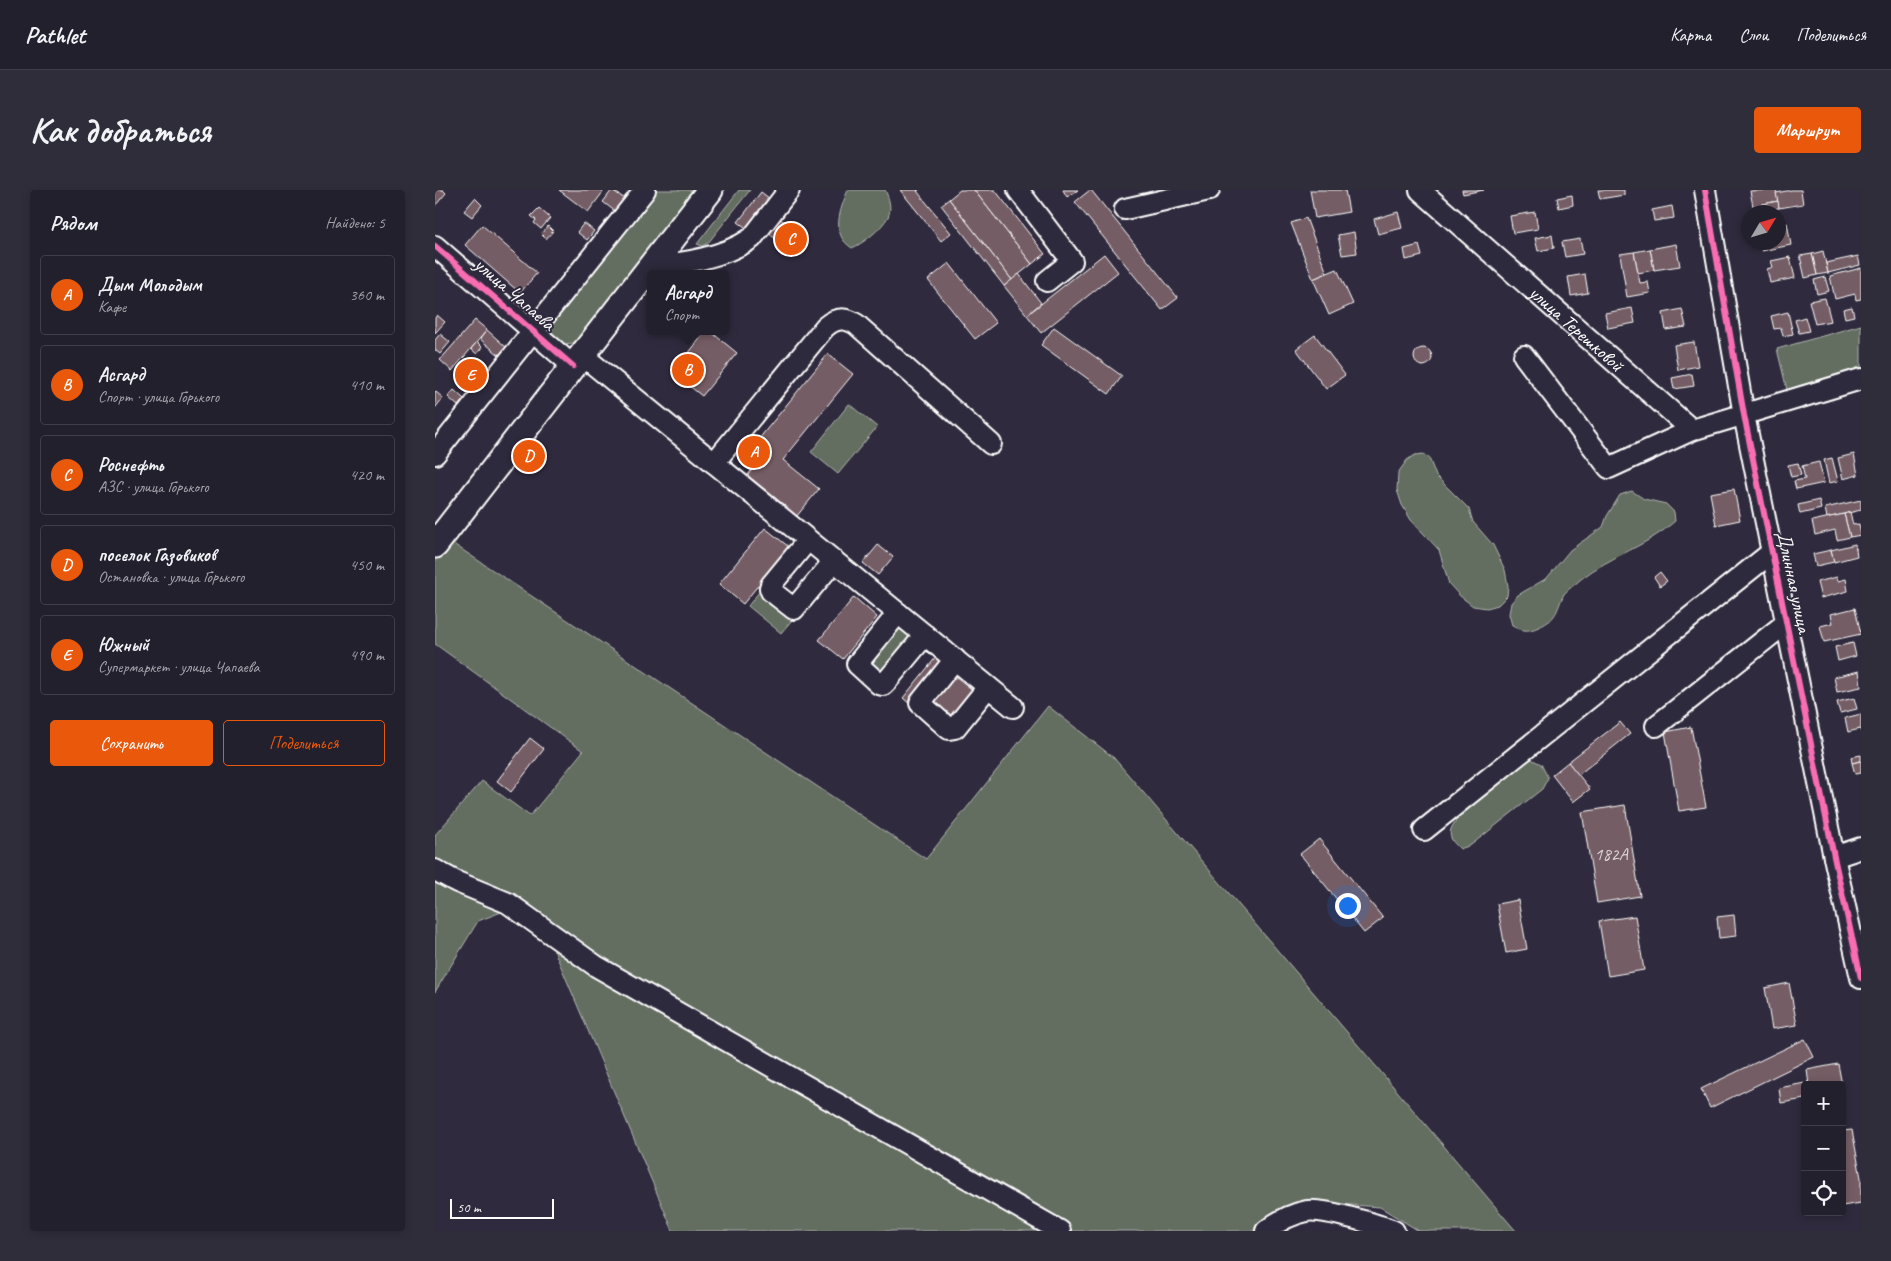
<!DOCTYPE html>
<html lang="ru">
<meta charset="utf-8">
<style>
body{margin:0;font-family:Caveat,sans-serif;background:#2f2d3a;color:#f1f3f6}
.controls{position:absolute;right:15px;bottom:15px;display:grid;overflow:hidden;border-radius:5px;box-shadow:0 2px 8px #0003}
.controls button{width:45px;height:45px;display:grid;place-items:center;padding:0;border:0;border-bottom:1px solid #403e4a;background:#23202e;color:#f1f3f6;font:25px sans-serif}
.compass{position:absolute;left:1306px;top:15px;width:45px;height:45px;border-radius:50%;background:#23202e;box-shadow:0 2px 8px #0003;rotate:52deg}
.scale{position:absolute;left:15px;bottom:12px;width:104px;box-sizing:border-box;padding-left:5px;border:2px solid #fff;border-top:0;font-size:14px;line-height:18px;white-space:nowrap;color:#fff;-webkit-text-stroke:4px #2f2a3d;paint-order:stroke}
.you{position:absolute;left:912px;top:715px;width:18px;height:18px;margin:-12px;border:4px solid #fff;border-radius:50%;background:#1a73e8;box-shadow:0 0 0 8px #1a73e833}
.badge{display:grid;place-items:center;width:32px;height:32px;border-radius:50%;background:#ea580c;color:#fff;font-size:16px;font-weight:700}
.pin{position:absolute;translate:-50% -50%;border:2px solid #fff;box-shadow:0 1px 5px #0006}
.popup{position:absolute;left:212px;top:80px;width:82px;height:65px;box-sizing:border-box;display:grid;place-content:center;border-radius:5px;background:#23202e;filter:drop-shadow(0 1px 4px #0005);font-size:16px;white-space:nowrap;color:#a3a3aa}
.popup b{font-size:19px;color:#f1f3f6}
.popup::after{content:'';position:absolute;left:50%;top:100%;margin-left:-10px;border:10px solid transparent;border-top-color:#23202e}
.list{margin:0;padding:0;list-style:none}
h2{display:flex;justify-content:space-between;align-items:center;height:65px;margin:0;padding:0 20px;font-size:21px}
h2 small{font-size:16px;font-weight:400;color:#a3a3aa}
.list li{display:grid;grid-template-columns:32px 1fr auto;gap:15px;align-items:center;box-sizing:border-box;height:80px;margin:0 10px 10px;padding:0 10px;border:1px solid #403e4a;border-radius:5px}
.list b{display:block;font-size:19px;white-space:nowrap}
.list p{margin:0;font-size:16px;white-space:nowrap;color:#a3a3aa}
.list em{font-size:16px;font-style:normal;color:#a3a3aa}
.actions{display:flex;gap:10px;padding:15px 20px}
.actions a{flex:1;padding:11px 0;border:1px solid #ea580c;border-radius:5px;text-align:center;font-size:18px;color:#ea580c}
.actions .main{background:#ea580c;color:#fff}
.icon{flex:none;width:28px;height:28px;fill:none;stroke:currentColor;stroke-width:2;stroke-linecap:round;stroke-linejoin:round}
.map{position:relative;flex:none;width:1426px;height:1041px;overflow:hidden;border-radius:5px}
header{display:flex;align-items:center;gap:30px;box-sizing:border-box;height:70px;padding:0 25px;background:#23202e;border-bottom:1px solid #403e4a}
header strong{font-size:24px}
nav{display:flex;gap:28px;margin-inline-start:auto;font-size:18px}
.intro{display:flex;align-items:center;justify-content:space-between;box-sizing:border-box;height:120px;padding:0 30px}
h1{margin:0;font-size:35px}
.button{padding:12px 22px;border-radius:5px;background:#ea580c;color:#fff;font-size:18px;font-weight:700}
main{display:flex;gap:30px;padding:0 30px}
aside{flex:1;background:#23202e;border-radius:5px;box-shadow:0 2px 8px #0003}
.map>svg:first-child{display:block}
.green{fill:#646d61;stroke:#b2b6b0}
.building{fill:#755d65;stroke:#fff}
.lines{fill:none;stroke-linecap:round;stroke-linejoin:round}
.minor-casing{stroke:#fff;stroke-width:24}
.major-casing{stroke:#fff;stroke-width:29}
.minor{stroke:#2f2a3d;stroke-width:20}
.major{stroke:#2f2a3d;stroke-width:25}
.cycleway-casing{stroke:#2f2a3d;stroke-width:9}
.cycleway{stroke:#f96db3;stroke-width:6}
.labels{text-anchor:middle;dominant-baseline:central;stroke-width:4;stroke-linejoin:round;paint-order:stroke}
.number-label{font-size:18px;fill:#dcd6d8}
.street-label{font-size:20px;fill:#fff;stroke:#2f2a3d}
</style>
<header>
<strong>Pathlet</strong>
<nav><a>Карта</a><a>Слои</a><a>Поделиться</a></nav>
</header>
<div class="intro"><h1>Как добраться</h1><a class="button">Маршрут</a></div>
<main>
<aside>
<h2>Рядом<small>Найдено: 5</small></h2>
<ul class="list">
<li><span class="badge">A</span><div><b>Дым Молодым</b><p>Кафе</p></div><em>360 m</em></li>
<li><span class="badge">B</span><div><b>Асгард</b><p>Спорт · улица Горького</p></div><em>410 m</em></li>
<li><span class="badge">C</span><div><b>Роснефть</b><p>АЗС · улица Горького</p></div><em>420 m</em></li>
<li><span class="badge">D</span><div><b>поселок Газовиков</b><p>Остановка · улица Горького</p></div><em>450 m</em></li>
<li><span class="badge">E</span><div><b>Южный</b><p>Супермаркет · улица Чапаева</p></div><em>490 m</em></li>
</ul>
<div class="actions"><a class="main">Сохранить</a><a>Поделиться</a></div>
</aside>
<div class="map">
<svg width="1426" height="1041" viewBox="0 0 1426 1041">
<rect width="100%" height="100%" fill="#2f2a3d"/>
<filter id="ink" filterUnits="userSpaceOnUse"><feTurbulence type="fractalNoise" baseFrequency=".02" numOctaves="2"/><feDisplacementMap in="SourceGraphic" scale="10" xChannelSelector="R" yChannelSelector="G"/><feConvolveMatrix kernelMatrix="1 2 1 2 8 2 1 2 1" color-interpolation-filters="sRGB"/></filter>
<g filter="url(#ink)">
<g class="green">
<polygon points="218,0 263,0 146,148 138,153 128,154 110,140"/>
<polygon points="304,0 315,0 273,53 267,56 262,54"/>
<path d="M413,0H450C454,8 457,18 453,27C446,39 429,53 417,58C395,44 405,20 413,0Z"/>
<polygon points="1426,135 1426,177 1352,200 1342,159"/>
<polygon points="414,214 442,237 403,284 376,262"/>
<polygon points="988,264 994,268 1001,286 1034,319 1038,332 1058,355 1070,380 1073,396 1072,406 1063,415 1052,418 1038,416 1025,406 1014,394 1004,360 976,330 967,315 962,300 963,283 972,270 980,265"/>
<path d="M1197,301L1209,309L1231,314L1239,322L1240,331C1213,356 1175,366 1146,389C1141,394 1133,399 1129,404C1122,418 1123,427 1108,435C1096,441 1089,443 1077,435L1074,424L1076,413L1083,405L1112,388L1135,360L1168,337L1172,326L1185,305Z"/>
<polygon points="14,351 491,669 613,516 679,568 1081,1041 984,1041 945,1017 889,1013 822,1039 821,1041 238,1041 116,753 69,721 43,731 0,802 0,645 47,591 95,626 148,561 0,454 0,369"/>
<polygon points="324,402 357,430 346,443 313,416"/>
<polygon points="463,432 481,446 447,487 430,474"/>
<path d="M1096,569L1106,574L1113,588L1107,599L1036,655L1025,659C1019,653 1013,648 1016,639C1023,621 1078,574 1096,569Z"/>
</g>
<g class="building">
<polygon points="0,0 8,0 11,3 0,16"/>
<polygon points="124,0 166,0 168,2 153,22"/>
<polygon points="177,0 190,9 181,22 168,12"/>
<polygon points="465,0 484,0 482,1 516,43 506,51"/>
<polygon points="525,0 539,0 597,74 577,90 514,9"/>
<polygon points="539,0 560,0 610,64 597,74"/>
<polygon points="628,0 643,0 632,7"/>
<polygon points="655,0 656,0 743,108 727,120 640,12"/>
<polygon points="875,0 910,0 914,22 880,28"/>
<polygon points="1027,0 1049,0 1028,4"/>
<polygon points="1163,0 1189,0 1189,5 1165,9"/>
<polygon points="1341,0 1343,11 1318,16 1315,1"/>
<polygon points="1357,0 1366,0 1368,14 1344,18 1341,3"/>
<polygon points="326,2 339,12 333,19 357,38 345,52 322,35 317,42 303,32"/>
<polygon points="1137,5 1138,15 1124,18 1122,8"/>
<polygon points="40,8 47,15 37,27 29,21"/>
<polygon points="514,9 577,90 569,96 506,15"/>
<polygon points="1343,11 1344,18 1320,22 1318,16"/>
<polygon points="1237,16 1239,28 1219,31 1217,20"/>
<polygon points="104,18 115,28 106,39 99,33 101,30 96,26"/>
<polygon points="963,22 967,38 943,44 939,29"/>
<polygon points="1100,22 1103,39 1078,43 1075,26"/>
<polygon points="871,28 892,83 878,89 856,33"/>
<polygon points="149,33 159,41 152,50 142,42"/>
<polygon points="1352,33 1356,55 1327,61 1325,53 1344,52 1344,50 1346,49 1344,35"/>
<polygon points="47,35 102,83 85,103 30,55"/>
<polygon points="113,36 118,41 111,49 106,44"/>
<polygon points="357,38 367,46 356,61 345,52"/>
<polygon points="919,42 922,63 907,65 903,45"/>
<polygon points="1117,45 1119,58 1103,61 1100,48"/>
<polygon points="1145,49 1148,64 1130,67 1127,52"/>
<polygon points="1241,54 1245,76 1219,80 1215,59"/>
<polygon points="984,55 987,66 971,70 969,59"/>
<polygon points="1215,59 1219,80 1203,83 1199,62"/>
<polygon points="1388,61 1393,83 1382,85 1377,64"/>
<polygon points="1199,62 1205,93 1213,92 1215,103 1192,107 1185,64"/>
<polygon points="669,64 683,82 606,143 592,125"/>
<polygon points="1377,64 1382,85 1370,88 1365,66"/>
<polygon points="1423,66 1425,75 1393,83 1391,73"/>
<polygon points="1355,67 1360,88 1335,93 1332,79 1338,77 1336,71"/>
<polygon points="514,73 561,133 540,149 493,90"/>
<polygon points="1426,78 1426,109 1421,110 1420,104 1400,109 1395,86"/>
<polygon points="902,79 918,114 894,125 878,89"/>
<polygon points="584,84 606,113 592,125 569,96"/>
<polygon points="1150,84 1153,103 1136,106 1133,87"/>
<polygon points="1390,87 1394,101 1382,104 1379,90"/>
<polygon points="1390,108 1396,131 1380,134 1374,111"/>
<polygon points="1417,117 1419,126 1410,128 1408,119"/>
<polygon points="1197,118 1200,133 1173,138 1170,123"/>
<polygon points="1247,119 1251,137 1231,140 1228,123"/>
<polygon points="1353,122 1358,144 1348,146 1346,138 1339,139 1336,126"/>
<polygon points="2,125 10,132 0,143 0,128"/>
<polygon points="1370,127 1374,141 1364,143 1360,130"/>
<polygon points="40,130 52,140 17,181 5,170"/>
<polygon points="619,137 687,186 674,204 606,155"/>
<polygon points="52,140 71,157 64,165 45,149"/>
<polygon points="271,141 275,141 302,163 267,206 238,183"/>
<polygon points="5,144 15,152 5,164 0,160 0,150"/>
<polygon points="880,145 910,185 891,199 861,159"/>
<polygon points="42,152 47,157 42,164 36,159"/>
<polygon points="1259,152 1263,176 1243,180 1239,155"/>
<circle cx="988" cy="167" r="9"/>
<polygon points="393,164 418,184 348,270 384,299 361,327 312,286 334,259 323,250"/>
<polygon points="36,171 50,182 37,198 23,187"/>
<polygon points="1257,184 1259,196 1239,199 1237,188"/>
<polygon points="19,200 29,209 23,216 13,207"/>
<polygon points="0,201 8,208 0,218"/>
<polygon points="324,251 334,259 316,281 311,275 310,270"/>
<polygon points="1419,264 1423,285 1408,289 1403,268"/>
<polygon points="1397,268 1403,291 1394,293 1389,270"/>
<polygon points="1384,272 1389,293 1361,299 1359,291 1370,289 1367,276"/>
<polygon points="1363,273 1366,285 1356,287 1353,275"/>
<polygon points="1299,299 1305,330 1281,335 1275,303"/>
<polygon points="1384,310 1386,319 1365,324 1363,315"/>
<polygon points="1426,310 1426,320 1392,328 1390,318"/>
<polygon points="1415,322 1418,335 1424,334 1426,345 1415,347 1409,324"/>
<polygon points="1409,324 1415,347 1402,350 1400,340 1380,345 1377,331"/>
<polygon points="330,338 354,357 308,414 284,394"/>
<polygon points="1420,354 1422,366 1399,372 1396,360"/>
<polygon points="443,355 458,367 443,385 428,373"/>
<polygon points="1396,360 1399,372 1381,376 1378,364"/>
<polygon points="1225,382 1232,391 1225,396 1219,387"/>
<polygon points="1402,387 1403,391 1411,389 1413,401 1386,408 1382,392"/>
<polygon points="419,407 442,427 408,469 384,450"/>
<polygon points="1420,418 1426,444 1389,452 1385,436 1398,433 1396,424"/>
<polygon points="1418,453 1421,466 1403,471 1400,457"/>
<polygon points="502,466 512,474 477,516 468,508"/>
<polygon points="1424,481 1426,497 1402,502 1399,487"/>
<polygon points="519,485 540,502 517,531 496,513"/>
<polygon points="1419,508 1422,519 1405,523 1402,512"/>
<polygon points="1426,524 1426,542 1425,539 1413,542 1410,528"/>
<polygon points="1185,532 1195,544 1143,585 1133,572"/>
<polygon points="1256,537 1271,617 1244,621 1230,542"/>
<polygon points="95,548 109,559 76,602 62,591"/>
<polygon points="1426,565 1426,571 1417,573 1416,567"/>
<polygon points="1426,571 1426,583 1420,584 1417,573"/>
<polygon points="1133,572 1155,599 1138,612 1117,585"/>
<polygon points="1190,615 1205,706 1162,713 1147,622"/>
<polygon points="884,649 948,728 929,743 865,664"/>
<polygon points="1083,710 1092,759 1071,763 1062,714"/>
<polygon points="1299,725 1301,746 1284,748 1282,727"/>
<polygon points="1200,726 1209,780 1173,786 1164,731"/>
<polygon points="1354,793 1362,835 1337,839 1330,798"/>
<polygon points="1370,849 1379,867 1275,918 1266,899"/>
<polygon points="1403,874 1407,895 1374,895 1372,880"/>
<polygon points="1370,893 1370,909 1346,913 1344,898"/>
<polygon points="1417,940 1426,988 1426,1013 1407,1016 1407,941"/>
</g>
<g class="lines">
<g class="minor-casing">
<g id="minor">
<polyline points="583,0 637,71 612,91"/>
<path id="s1" d="M985,0L1257,240L1426,189"/>
<polyline points="1270,0 1309,225 1399,667 1426,788"/>
<polyline points="690,19 774,0"/>
<polyline points="0,56 138,176"/>
<path d="M214,77C249,73 288,68 317,48L354,0"/>
<polyline points="147,165 578,517"/>
<polyline points="1089,166 1174,278 1257,240"/>
<polyline points="0,264 210,0"/>
<path d="M279,273L390,137C400,128 410,127 421,134L556,254"/>
<polyline points="373,350 336,395 335,398 336,401 359,419 399,371"/>
<polyline points="463,423 422,474 444,494 448,495 451,492 490,445"/>
<polyline points="520,469 485,513 514,539 520,538 553,497"/>
<polyline points="1221,536 1351,433"/>
<polyline points="989,640 1337,362"/>
<polyline points="1399,667 1426,658"/>
<polyline points="0,680 22,692 73,713 161,776 625,1041"/>
<path d="M831,1041C843,1031 857,1024 872,1021C886,1018 945,1035 959,1041"/>
</g>
</g>
<g class="major-casing">
<polyline id="major" points="0,355 275,0"/>
</g>
<use href="#minor" class="minor"/>
<use href="#major" class="major"/>
<g class="cycleway-casing">
<g id="cycleway">
<polyline points="1270,0 1309,225 1399,667 1426,788"/>
<polyline points="0,56 138,176"/>
</g>
</g>
<use href="#cycleway" class="cycleway"/>
</g>
</g>
<g class="labels">
<g class="number-label">
<text x="1176" y="664">182А</text>
</g>
<g class="street-label">
<text transform="translate(80 104) rotate(41)">улица Чапаева</text>
<text stroke="none"><textPath href="#s1" startOffset="209">улица Терешковой</textPath></text>
<text transform="translate(1359 392) rotate(78)">Длинная улица</text>
</g>
</g>
</svg>
<div class="controls">
<button>+</button>
<button>−</button>
<button><svg class="icon" aria-label="locate" viewBox="0 0 24 24"><circle cx="12" cy="12" r="6"/><path d="M12 2v4M12 18v4M2 12h4M18 12h4"/></svg></button>
</div>
<svg class="compass" viewBox="-18 -18 36 36"><path d="M0-13l5 13h-10z" fill="#e53935"/><path d="M0 13l5-13h-10z" fill="#a3a3aa"/></svg>
<div class="scale">50 m</div>
<div class="you"></div>
<div class="pin badge" style="left:319px;top:262px">A</div>
<div class="pin badge" style="left:253px;top:180px">B</div>
<div class="popup"><b>Асгард</b>Спорт</div>
<div class="pin badge" style="left:356px;top:49px">C</div>
<div class="pin badge" style="left:94px;top:266px">D</div>
<div class="pin badge" style="left:36px;top:185px">E</div>
</div>
</main>
